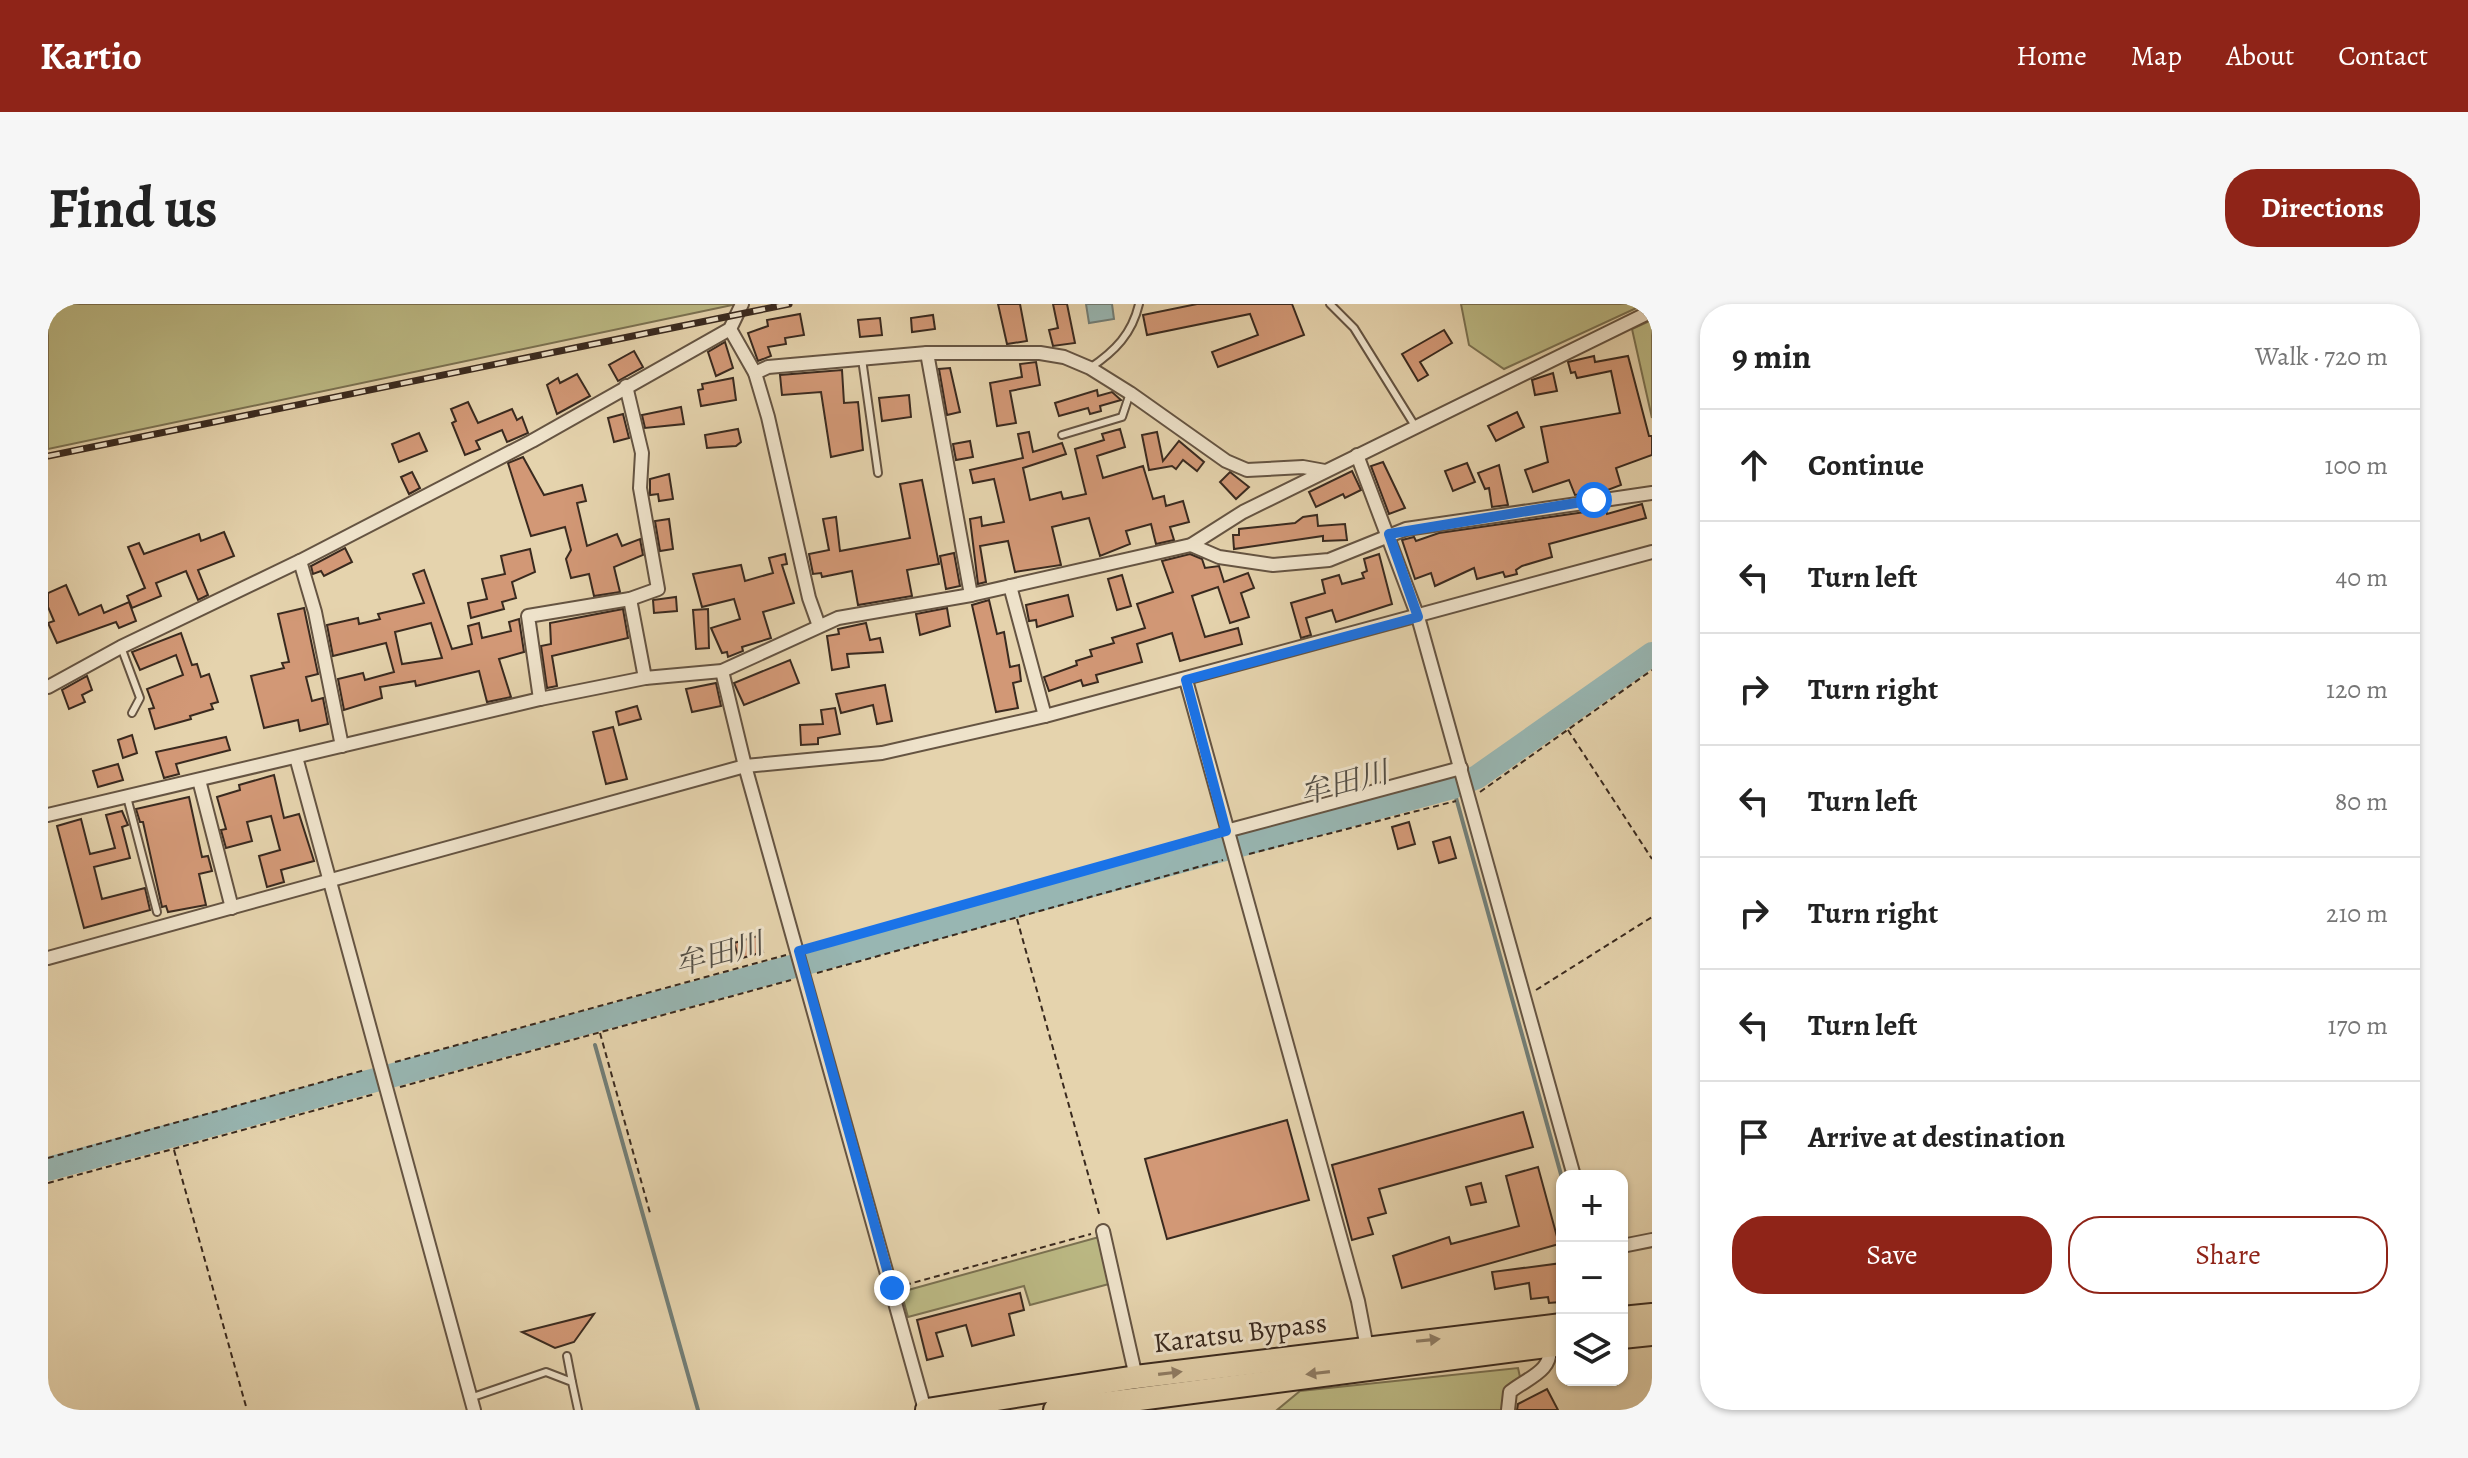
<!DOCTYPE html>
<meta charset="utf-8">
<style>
body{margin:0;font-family:Alegreya,"Noto Serif JP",serif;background:#f6f6f6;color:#222}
.controls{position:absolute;right:24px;bottom:24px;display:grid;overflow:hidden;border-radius:16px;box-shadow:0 2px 6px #0004}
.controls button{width:72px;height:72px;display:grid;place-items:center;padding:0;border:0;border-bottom:2px solid #e0e0e0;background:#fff;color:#222;font:40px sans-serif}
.stop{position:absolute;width:24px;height:24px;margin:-18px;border:6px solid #1a73e8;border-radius:50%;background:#fff}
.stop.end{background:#1a73e8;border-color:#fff;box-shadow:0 2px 8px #0008}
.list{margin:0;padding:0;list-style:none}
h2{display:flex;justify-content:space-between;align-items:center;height:104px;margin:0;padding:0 32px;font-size:34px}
h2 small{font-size:26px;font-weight:400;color:#767676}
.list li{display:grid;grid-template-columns:52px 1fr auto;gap:24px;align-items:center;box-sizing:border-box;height:112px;padding:0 32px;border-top:2px solid #e0e0e0}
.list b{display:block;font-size:30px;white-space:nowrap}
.list em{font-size:26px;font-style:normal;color:#767676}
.actions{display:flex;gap:16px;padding:24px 32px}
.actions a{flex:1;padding:18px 0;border:2px solid #8f2418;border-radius:32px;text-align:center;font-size:28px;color:#8f2418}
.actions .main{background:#8f2418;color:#fff}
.icon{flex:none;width:44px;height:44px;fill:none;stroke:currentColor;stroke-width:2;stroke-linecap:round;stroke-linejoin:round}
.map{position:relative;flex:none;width:1604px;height:1106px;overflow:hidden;border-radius:32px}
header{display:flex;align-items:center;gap:48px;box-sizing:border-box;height:112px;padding:0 40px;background:#8f2418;color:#fff}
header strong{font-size:38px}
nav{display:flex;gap:44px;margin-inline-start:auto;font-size:28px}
.intro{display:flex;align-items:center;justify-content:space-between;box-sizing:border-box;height:192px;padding:0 48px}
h1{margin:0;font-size:56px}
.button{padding:20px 36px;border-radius:32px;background:#8f2418;color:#fff;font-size:28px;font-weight:700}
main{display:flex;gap:48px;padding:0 48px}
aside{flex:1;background:#fff;border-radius:32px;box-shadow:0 2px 6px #0004}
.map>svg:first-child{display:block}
.green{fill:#bcba85;stroke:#7b7252;stroke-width:2}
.water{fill:#98b6b2;stroke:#727e77;stroke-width:2}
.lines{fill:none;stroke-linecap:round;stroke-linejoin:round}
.stream{stroke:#727e77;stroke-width:4}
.river{stroke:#98b6b2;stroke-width:24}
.building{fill:#d29876;stroke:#3a2a1f;stroke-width:2;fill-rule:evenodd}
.lane-casing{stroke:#655442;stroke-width:10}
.street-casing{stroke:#655442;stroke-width:16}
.highway-casing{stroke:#3a2a1f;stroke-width:26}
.path{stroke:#3a2a1f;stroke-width:2;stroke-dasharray:6 4;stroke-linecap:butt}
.lane{stroke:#eee2ca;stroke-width:6}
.street{stroke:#eee2ca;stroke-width:12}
.highway{stroke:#e5d3ad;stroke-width:22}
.rail-casing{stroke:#3a2a1f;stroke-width:7}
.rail{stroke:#eee2ca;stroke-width:4;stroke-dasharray:12;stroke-linecap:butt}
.oneway{fill:#907e66}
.route{stroke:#1a73e8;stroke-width:10}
.labels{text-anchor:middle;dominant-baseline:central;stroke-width:6;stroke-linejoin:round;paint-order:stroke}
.street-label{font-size:28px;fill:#3a2a1f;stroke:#eee2ca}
.water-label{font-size:30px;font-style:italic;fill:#524d44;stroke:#eee2ca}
</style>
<header>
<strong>Kartio</strong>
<nav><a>Home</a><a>Map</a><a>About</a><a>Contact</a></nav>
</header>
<div class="intro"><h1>Find us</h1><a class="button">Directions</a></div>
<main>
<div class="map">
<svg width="1604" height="1106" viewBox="0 0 1604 1106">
<rect width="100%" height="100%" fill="#e5d3ad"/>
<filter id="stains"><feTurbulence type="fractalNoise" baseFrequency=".0025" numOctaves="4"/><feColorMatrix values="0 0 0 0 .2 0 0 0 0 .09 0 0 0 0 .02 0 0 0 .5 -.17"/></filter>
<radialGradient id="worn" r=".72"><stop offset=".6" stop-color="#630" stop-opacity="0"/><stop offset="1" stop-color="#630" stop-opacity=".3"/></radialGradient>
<g class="green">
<polygon points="0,0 689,0 0,145"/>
<polygon points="1413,0 1597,0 1456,65 1421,41"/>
<polygon points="1604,16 1604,114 1584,25"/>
<polygon points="1051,933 1061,980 982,1001 976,982 860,1013 853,988"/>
<polygon points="1470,1064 1472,1073 1456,1088 1454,1106 1229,1106 1252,1087"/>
</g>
<polygon class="water" points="1038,0 1064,0 1066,15 1041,19"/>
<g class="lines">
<g class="stream">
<polyline points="1405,483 1514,874"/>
<polyline points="547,741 650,1106"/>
</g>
<polyline class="river" points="0,865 1405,483 1429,473 1604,350"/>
</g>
<g class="building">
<polygon points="950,0 972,0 979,37 959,40"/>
<polygon points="1005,0 1019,0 1027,39 1005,42 1001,26 1010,24"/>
<polygon points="1149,0 1244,0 1256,31 1170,63 1164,48 1210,31 1202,10 1099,31 1095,11"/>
<polygon points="752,10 756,31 737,34 738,40 720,43 723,52 710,57 700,29 720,22 719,16"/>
<polygon points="885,11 887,25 864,28 863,14"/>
<polygon points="832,14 834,31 812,33 810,16"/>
<polygon points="1396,26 1404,39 1372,58 1380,71 1370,77 1354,50"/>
<polygon points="677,38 685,64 668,72 660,48"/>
<polygon points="586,47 595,63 570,77 561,61"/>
<polygon points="1546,52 1547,58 1580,52 1601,132 1604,132 1604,151 1568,164 1573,181 1557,187 1527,191 1521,176 1485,188 1477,166 1500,158 1493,123 1572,109 1563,67 1529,74 1527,68 1523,69 1520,58"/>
<polygon points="988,58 992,81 962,87 968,119 949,122 942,79 974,73 972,60"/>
<polygon points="902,64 912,108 899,111 891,65"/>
<polygon points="794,66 796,99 810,98 815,146 783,153 773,88 734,91 732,71"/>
<polygon points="1505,69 1509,87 1487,91 1484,76"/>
<polygon points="529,70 542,92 509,110 499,81 510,74 512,79"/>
<polygon points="685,74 688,96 653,102 650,86 655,85 654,80"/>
<polygon points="1049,86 1050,92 1064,88 1073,96 1052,102 1053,107 1042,110 1040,104 1011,112 1007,99"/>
<polygon points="861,91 863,113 834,117 831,94"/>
<polygon points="420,98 430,119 464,105 469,116 474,113 480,129 459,138 454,126 428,137 432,145 417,151 404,119 408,117 403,105"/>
<polygon points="633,103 636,120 597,124 594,111"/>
<polygon points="1469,108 1476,123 1448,137 1440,122"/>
<polygon points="575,110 581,134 566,138 560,114"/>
<polygon points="690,125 693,138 688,142 659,144 657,131"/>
<polygon points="1072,125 1077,143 1049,152 1055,174 1095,162 1105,195 1116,192 1118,202 1135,197 1141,218 1122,223 1126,236 1108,240 1103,220 1078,227 1082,240 1052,252 1041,214 1004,223 1013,261 967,268 960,237 932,242 938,278 930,280 922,215 933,213 934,222 956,218 946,175 925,179 922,166 975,154 970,130 981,128 985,148 1014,139 1018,150 975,164 982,196 1013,188 1015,195 1038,190 1027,145 1056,136 1054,130"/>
<polygon points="1109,128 1115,157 1131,137 1156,158 1149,167 1135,156 1128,165 1124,162 1101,166 1094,131"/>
<polygon points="371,129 379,147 351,158 344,140"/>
<polygon points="922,137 925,153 908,156 905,140"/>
<polygon points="475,153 496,191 534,181 538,197 529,199 539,242 569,230 574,242 592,235 595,251 566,263 572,288 546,292 541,270 523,274 518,255 523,246 517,223 483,232 460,159"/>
<polygon points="1335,158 1357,204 1341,210 1323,162"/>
<polygon points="1419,159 1427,178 1405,187 1397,167"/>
<polygon points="1451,161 1460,201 1444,203 1441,184 1437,185 1430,169"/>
<polygon points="1304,167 1313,186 1297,194 1295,190 1268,203 1261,188"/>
<polygon points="364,168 372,184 361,190 353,173"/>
<polygon points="1182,168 1201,183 1188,195 1172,178"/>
<polygon points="621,170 625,195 611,197 610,190 602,191 602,175"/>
<polygon points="874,176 891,260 859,266 864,292 810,301 804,267 774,273 773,269 765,270 761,250 781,246 775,215 788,213 792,247 862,234 852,180"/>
<polygon points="1594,200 1598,214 1501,240 1504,253 1474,262 1468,266 1469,270 1457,273 1455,268 1429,275 1426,264 1387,282 1383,269 1367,275 1354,236 1366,233 1368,237 1391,229 1558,205 1559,210"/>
<polygon points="1269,211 1270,222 1297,220 1299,236 1275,237 1275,232 1186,245 1185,231 1191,231 1191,225 1247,219 1255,213"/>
<polygon points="621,215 625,245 612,247 607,217"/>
<polygon points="176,228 186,252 150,266 160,291 150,296 138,267 108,279 113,292 84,304 79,292 97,284 80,243 91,239 96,250 151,230 153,237"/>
<polygon points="297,244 304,258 276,272 273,267 265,270 263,262"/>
<polygon points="482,245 487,268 464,278 468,294 454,298 456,305 423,314 420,299 439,295 434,275 457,270 453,252"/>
<polygon points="906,249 912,282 898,285 892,252"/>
<polygon points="737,250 739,260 734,261 746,299 715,308 723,334 694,343 695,347 680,353 679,348 674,349 663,324 692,315 686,295 654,303 645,270 693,261 697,277 725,269 721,254"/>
<polygon points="1142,250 1154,255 1157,264 1171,262 1176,278 1200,269 1206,284 1193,289 1201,313 1182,319 1170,283 1144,292 1157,333 1190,324 1194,340 1132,357 1124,329 1089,340 1094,358 1048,371 1050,378 1035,382 1033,376 1001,387 996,373 1029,361 1028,357 1044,352 1042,346 1066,339 1064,334 1097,324 1089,300 1125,288 1114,257"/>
<polygon points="1331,250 1344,300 1288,318 1284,306 1258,314 1263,331 1253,334 1243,299 1277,289 1274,276 1291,271 1294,280 1316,274 1314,269 1319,267 1316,255"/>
<path d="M376,266L404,345L424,340L420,322L431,319L434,334L463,327L461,318L471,315L476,348L451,355L463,393L439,398L431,367L368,382L367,377L332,383L334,394L296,406L290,375L315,369L317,376L346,368L338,339L285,352L279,321L310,314L311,320L332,315L330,310L376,299L365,270ZM383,319L394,354L354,360L347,328Z"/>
<polygon points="1074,271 1083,302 1069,306 1060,275"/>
<polygon points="18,281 31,311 53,301 56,309 81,298 88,317 71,324 68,318 9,339 0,319 6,317 0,303 0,289"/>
<polygon points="1020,291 1025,312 989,323 988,316 981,317 978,301"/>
<polygon points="628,293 629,307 606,309 605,296"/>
<polygon points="941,296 949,330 956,328 962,363 971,361 973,377 965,379 970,404 948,408 924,301"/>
<polygon points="256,304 270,370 258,373 264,397 275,394 280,420 252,427 250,416 216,424 203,372 236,364 234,359 241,358 230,310"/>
<polygon points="899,304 902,322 872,331 868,310"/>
<polygon points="575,305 580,334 504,352 509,382 499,384 493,342 503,340 502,319"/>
<polygon points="660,305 661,344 648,345 645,306"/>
<polygon points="818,319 822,336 832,334 835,348 799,350 801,363 784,366 779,332 791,330 790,325"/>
<polygon points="133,329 144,361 149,360 153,373 161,370 170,398 163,400 165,405 142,412 143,415 107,425 101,405 106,404 99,385 135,371 128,351 92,366 84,348"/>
<polygon points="742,356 751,379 696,401 686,379"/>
<polygon points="39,372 44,386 34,391 37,398 21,405 14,386"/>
<polygon points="668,379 673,402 644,408 638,385"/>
<polygon points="837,381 844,417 829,420 825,401 793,409 788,390"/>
<polygon points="589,402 593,415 571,421 568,408"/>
<polygon points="787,404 792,430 770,434 770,440 753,441 752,421 775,420 773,406"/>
<polygon points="565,423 579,475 558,480 545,428"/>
<polygon points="84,431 89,449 75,454 70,436"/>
<polygon points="178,433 182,446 128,460 131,470 116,474 108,448"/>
<polygon points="70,460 75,476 50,483 45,467"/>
<polygon points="226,471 236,514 251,510 266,557 233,566 236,578 219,583 211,552 232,546 223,512 199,518 204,537 178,544 173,526 178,525 169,493 192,486 191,481"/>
<polygon points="141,493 154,553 160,552 164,567 151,570 158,601 120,608 118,602 114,603 95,518 92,518 88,505"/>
<polygon points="74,507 80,521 74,523 82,554 46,563 54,595 97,584 102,606 36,624 9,522 33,515 42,550 67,544 58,511"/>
<polygon points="1361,518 1367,540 1350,545 1344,523"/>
<polygon points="1402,533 1408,554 1391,559 1385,538"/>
<polygon points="710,632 715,648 691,655 686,639"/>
<polygon points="1475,808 1485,843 1331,885 1338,909 1320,914 1325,930 1304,936 1284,861"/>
<polygon points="1239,816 1261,896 1119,935 1097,855"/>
<polygon points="1490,863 1511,940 1354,984 1345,952 1401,933 1403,940 1471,922 1458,872"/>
<polygon points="1433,879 1438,898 1423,901 1418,883"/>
<polygon points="1514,959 1514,977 1509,978 1512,998 1501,999 1500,993 1483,995 1481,979 1447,985 1444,968"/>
<polygon points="972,989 976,1006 961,1010 966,1031 924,1042 918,1021 888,1029 895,1052 879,1056 869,1016"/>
<polygon points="546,1010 526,1038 507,1044 474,1028"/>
<polygon points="1499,1085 1510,1106 1469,1106 1470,1100"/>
</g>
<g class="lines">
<g class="lane-casing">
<g id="lane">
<polyline points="1282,0 1306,24 1367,122"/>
<polyline points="814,55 830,169"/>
<path d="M1042,64C1067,47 1084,30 1091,0"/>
<polyline points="1014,131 1074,113 1082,89"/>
<polyline points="73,343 92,394 84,409"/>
<polyline points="79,493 109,608"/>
<polyline points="519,1052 524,1078"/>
<polyline points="422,1094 498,1068 524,1078 530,1106"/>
</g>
</g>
<g class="street-casing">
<g id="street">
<polyline points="682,25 707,69 720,113 761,294 771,322"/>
<polyline points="879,49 923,291"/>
<polyline points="707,69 720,63 879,49 992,49 1016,53 1042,64 1082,89 1178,157 1199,166 1255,163 1277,167"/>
<polyline points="1309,151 1370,313 1526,872"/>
<polyline points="1143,241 1171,253 1225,261 1281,256 1358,225 1604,189"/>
<polyline points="252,257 267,308 294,442"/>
<polyline points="962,282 997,412"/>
<polyline points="582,295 597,374"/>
<polyline points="674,367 697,462 877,1106"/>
<polyline points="1138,376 1310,997 1320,1049"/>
<polyline points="0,383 73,343 252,257 484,137 682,25 694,0"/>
<polyline points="492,395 480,312 582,295 610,285 592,184 594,149 578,82"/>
<polyline points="248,453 426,1106"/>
<polyline points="151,476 184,604"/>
<polyline points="0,511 492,395 597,374 674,367 790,314 923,291 1143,241 1195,208 1604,7"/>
<polyline points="1178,527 1413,464"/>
<polyline points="0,654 697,462 834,449 997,412 1604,248"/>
<polyline points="1055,927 1088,1073"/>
<polyline points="1574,942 1604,936"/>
<path d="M1460,1106L1462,1088C1479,1074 1506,1067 1501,1042"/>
</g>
</g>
<g class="highway-casing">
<g id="highway">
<polyline points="1574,1014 1604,1011"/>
<polyline points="1574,1033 1604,1030"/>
<polyline points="879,1106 1088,1073 1514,1021"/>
<polyline points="1007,1106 1514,1040"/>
</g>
</g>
<g class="path">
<polyline points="1520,426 1604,555"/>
<polyline points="1432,488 1604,366"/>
<polyline points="1201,550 1408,497"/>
<polyline points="969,615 1052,913"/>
<polyline points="763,644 1165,531"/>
<polyline points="769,669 1175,556"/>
<polyline points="1488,686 1604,613"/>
<polyline points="552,729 602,909"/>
<polyline points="347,758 738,651"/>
<polyline points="352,783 743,676"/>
<polyline points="126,846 199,1106"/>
<polyline points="0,854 317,766"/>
<polyline points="0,879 327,790"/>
<polyline points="857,981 1043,930"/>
</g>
<use href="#lane" class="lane"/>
<use href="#street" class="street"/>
<use href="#highway" class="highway"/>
<g class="rail-casing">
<polyline id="rail" points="0,152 741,0"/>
</g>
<use href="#rail" class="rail"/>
</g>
<defs><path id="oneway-solid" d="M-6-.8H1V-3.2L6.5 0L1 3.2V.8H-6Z" transform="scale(2)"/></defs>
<g class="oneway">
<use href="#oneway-solid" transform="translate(1380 1036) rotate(-6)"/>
<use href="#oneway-solid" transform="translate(1122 1069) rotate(-7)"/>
<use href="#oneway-solid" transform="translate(1270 1069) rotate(173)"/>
</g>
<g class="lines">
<polyline class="route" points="844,984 751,647 1178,527 1138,376 1370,313 1341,230 1546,196"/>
</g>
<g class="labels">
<g class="street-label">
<text transform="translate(1192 1029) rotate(-7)">Karatsu Bypass</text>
</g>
<g class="water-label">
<text transform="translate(1296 479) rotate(-15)">牟田川</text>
<text transform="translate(671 650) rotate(-15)">牟田川</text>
</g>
</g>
<rect width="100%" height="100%" filter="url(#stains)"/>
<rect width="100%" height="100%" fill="url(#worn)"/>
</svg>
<div class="controls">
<button>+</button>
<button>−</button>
<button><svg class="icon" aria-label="layers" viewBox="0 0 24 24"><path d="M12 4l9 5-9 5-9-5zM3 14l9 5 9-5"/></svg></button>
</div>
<div class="stop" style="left:1546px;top:196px"></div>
<div class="stop end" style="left:844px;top:984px"></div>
</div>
<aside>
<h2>9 min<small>Walk · 720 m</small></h2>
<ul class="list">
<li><svg class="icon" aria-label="ahead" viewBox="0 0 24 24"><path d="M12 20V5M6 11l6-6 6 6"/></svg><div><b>Continue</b></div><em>100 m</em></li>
<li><svg class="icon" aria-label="left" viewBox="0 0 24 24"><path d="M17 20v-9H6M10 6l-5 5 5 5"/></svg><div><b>Turn left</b></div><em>40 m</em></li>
<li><svg class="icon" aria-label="right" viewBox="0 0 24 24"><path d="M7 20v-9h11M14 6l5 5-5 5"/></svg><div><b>Turn right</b></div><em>120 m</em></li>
<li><svg class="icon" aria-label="left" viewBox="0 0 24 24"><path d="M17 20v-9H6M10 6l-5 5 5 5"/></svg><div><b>Turn left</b></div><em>80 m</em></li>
<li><svg class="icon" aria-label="right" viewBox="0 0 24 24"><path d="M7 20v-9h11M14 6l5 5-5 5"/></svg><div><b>Turn right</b></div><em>210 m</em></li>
<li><svg class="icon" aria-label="left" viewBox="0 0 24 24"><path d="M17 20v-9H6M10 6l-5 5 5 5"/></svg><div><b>Turn left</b></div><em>170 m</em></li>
<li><svg class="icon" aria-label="arrive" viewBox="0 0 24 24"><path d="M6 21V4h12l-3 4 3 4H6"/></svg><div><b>Arrive at destination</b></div></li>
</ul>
<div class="actions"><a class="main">Save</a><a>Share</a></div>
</aside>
</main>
